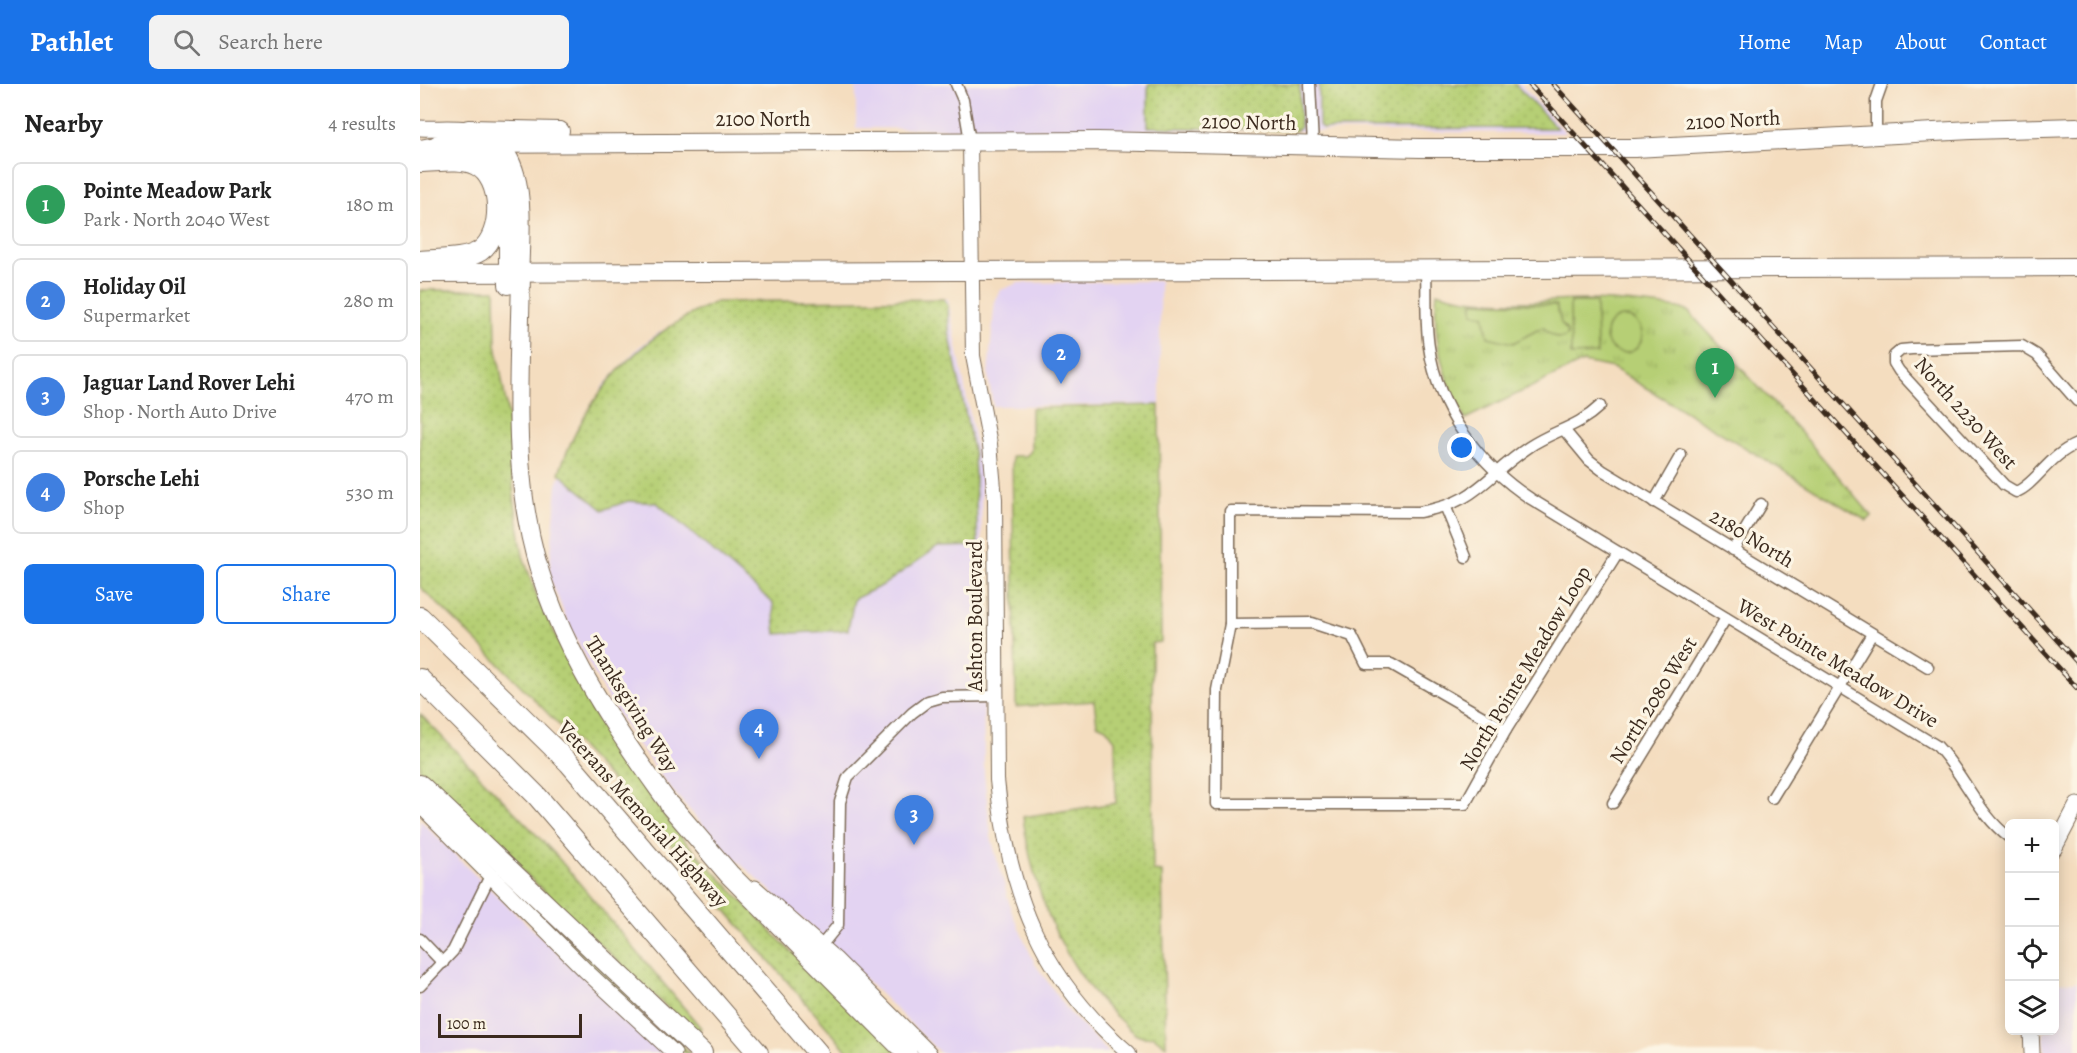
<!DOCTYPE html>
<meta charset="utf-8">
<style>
body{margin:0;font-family:Alegreya,serif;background:#f2f2f2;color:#222}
.controls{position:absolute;right:18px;bottom:18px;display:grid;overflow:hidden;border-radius:9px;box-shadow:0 3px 15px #0003}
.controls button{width:54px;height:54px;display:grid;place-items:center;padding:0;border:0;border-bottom:2px solid #e0e0e0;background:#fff;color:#222;font:30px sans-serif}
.scale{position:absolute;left:18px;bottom:15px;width:144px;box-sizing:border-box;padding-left:6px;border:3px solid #3b2a1e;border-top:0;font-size:16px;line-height:21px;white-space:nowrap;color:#3b2a1e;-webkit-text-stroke:4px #fcf5e5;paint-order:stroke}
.you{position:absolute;left:1042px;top:364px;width:21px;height:21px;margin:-15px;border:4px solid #fff;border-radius:50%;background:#1a73e8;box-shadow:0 0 0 9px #1a73e833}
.badge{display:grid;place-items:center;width:39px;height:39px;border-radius:50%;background:#1a73e8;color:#fff;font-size:20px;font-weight:700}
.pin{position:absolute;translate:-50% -50px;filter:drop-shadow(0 2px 3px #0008)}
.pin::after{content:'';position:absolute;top:32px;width:21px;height:18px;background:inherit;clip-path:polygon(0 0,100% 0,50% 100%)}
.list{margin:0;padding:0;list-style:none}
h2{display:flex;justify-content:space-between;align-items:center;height:78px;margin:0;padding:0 24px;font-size:26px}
h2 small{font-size:20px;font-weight:400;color:#767676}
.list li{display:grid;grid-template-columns:39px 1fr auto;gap:18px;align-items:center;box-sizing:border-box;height:84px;margin:0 12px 12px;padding:0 12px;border:2px solid #e0e0e0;border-radius:9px}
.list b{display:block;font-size:22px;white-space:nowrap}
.list p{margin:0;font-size:20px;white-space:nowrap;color:#767676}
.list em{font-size:20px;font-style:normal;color:#767676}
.actions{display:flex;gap:12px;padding:18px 24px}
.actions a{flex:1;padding:14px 0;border:2px solid #1a73e8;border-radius:9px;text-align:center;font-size:21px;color:#1a73e8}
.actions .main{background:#1a73e8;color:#fff}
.icon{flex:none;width:33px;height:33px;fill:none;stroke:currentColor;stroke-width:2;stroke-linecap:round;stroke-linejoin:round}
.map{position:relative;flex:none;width:1657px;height:969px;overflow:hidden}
header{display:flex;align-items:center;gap:36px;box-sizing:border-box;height:84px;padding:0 30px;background:#1a73e8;color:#fff}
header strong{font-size:28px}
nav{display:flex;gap:33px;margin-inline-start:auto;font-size:21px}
.search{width:420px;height:54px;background:#f2f2f2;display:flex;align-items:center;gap:15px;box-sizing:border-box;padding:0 21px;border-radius:9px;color:#767676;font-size:22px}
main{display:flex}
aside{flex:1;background:#fff}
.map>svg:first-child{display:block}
.built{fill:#e3d3f2}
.grass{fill:url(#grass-dots);stroke:#787c49;stroke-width:1.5}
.park{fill:url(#park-tufts);stroke:#787c49;stroke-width:1.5}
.pitch{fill:#b6cf74;stroke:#787c49;stroke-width:1.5}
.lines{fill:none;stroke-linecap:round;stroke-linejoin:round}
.minor-casing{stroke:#7c6956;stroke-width:13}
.tertiary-casing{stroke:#7c6956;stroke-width:16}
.secondary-casing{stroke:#7c6956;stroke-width:17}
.trunk-casing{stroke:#7c6956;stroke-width:20}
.motorway-casing{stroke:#7c6956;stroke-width:22}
.minor{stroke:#fff;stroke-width:10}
.tertiary{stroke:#fff;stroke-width:14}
.secondary{stroke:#fff;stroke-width:15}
.trunk{stroke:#fff;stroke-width:18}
.motorway{stroke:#fff;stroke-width:20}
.rail-casing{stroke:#3b2a1e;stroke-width:5}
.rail{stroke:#fcf5e5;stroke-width:3;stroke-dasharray:9;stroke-linecap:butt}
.labels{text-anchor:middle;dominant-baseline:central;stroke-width:6;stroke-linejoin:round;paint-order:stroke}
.street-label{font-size:21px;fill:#3b2a1e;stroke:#fcf5e5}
</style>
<header>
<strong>Pathlet</strong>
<div class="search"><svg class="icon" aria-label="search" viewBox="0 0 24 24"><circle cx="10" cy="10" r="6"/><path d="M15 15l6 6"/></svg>Search here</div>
<nav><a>Home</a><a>Map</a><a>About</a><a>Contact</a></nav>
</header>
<main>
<aside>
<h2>Nearby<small>4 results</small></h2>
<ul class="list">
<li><span class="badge" style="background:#2e9e5b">1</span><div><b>Pointe Meadow Park</b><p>Park · North 2040 West</p></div><em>180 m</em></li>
<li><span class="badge" style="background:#3f7fe0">2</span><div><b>Holiday Oil</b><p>Supermarket</p></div><em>280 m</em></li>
<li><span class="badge" style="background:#3f7fe0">3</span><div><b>Jaguar Land Rover Lehi</b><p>Shop · North Auto Drive</p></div><em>470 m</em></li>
<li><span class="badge" style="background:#3f7fe0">4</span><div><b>Porsche Lehi</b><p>Shop</p></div><em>530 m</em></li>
</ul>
<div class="actions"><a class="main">Save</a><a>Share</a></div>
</aside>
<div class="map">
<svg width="1657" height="969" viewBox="0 0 1657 969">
<defs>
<pattern id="grass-dots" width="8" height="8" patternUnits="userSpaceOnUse" patternTransform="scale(1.5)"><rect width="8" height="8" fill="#b6cf74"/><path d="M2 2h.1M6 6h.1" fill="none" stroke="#9db264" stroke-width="1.8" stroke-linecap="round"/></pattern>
<pattern id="park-tufts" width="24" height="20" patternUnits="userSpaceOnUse" patternTransform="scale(1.5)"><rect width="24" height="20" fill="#b6cf74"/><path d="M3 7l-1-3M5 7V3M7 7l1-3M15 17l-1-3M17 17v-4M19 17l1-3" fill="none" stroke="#9db264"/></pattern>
</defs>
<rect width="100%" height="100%" fill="#fcf5e5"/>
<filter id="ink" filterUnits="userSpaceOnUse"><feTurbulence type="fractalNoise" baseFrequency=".0167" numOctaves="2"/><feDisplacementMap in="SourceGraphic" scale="12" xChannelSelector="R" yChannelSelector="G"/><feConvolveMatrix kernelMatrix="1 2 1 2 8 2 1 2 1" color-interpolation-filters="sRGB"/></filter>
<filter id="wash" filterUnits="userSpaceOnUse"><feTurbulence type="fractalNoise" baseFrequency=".008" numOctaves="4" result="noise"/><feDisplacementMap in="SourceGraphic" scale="24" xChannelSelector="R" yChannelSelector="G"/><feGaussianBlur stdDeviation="1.35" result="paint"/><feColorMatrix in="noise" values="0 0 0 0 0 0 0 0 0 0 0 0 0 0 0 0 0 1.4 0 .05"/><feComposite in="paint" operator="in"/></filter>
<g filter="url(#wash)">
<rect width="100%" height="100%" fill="#f4ddbf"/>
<g class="built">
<polygon points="436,0 1100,0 1146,49 436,44"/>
<polygon points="740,197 740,320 573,322 568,291 575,215 581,206 598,199"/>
<polygon points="528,215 561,389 564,689 571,753 592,829 615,880 650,929 689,969 520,969 411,861 304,765 251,705 211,651 184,608 149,541 129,492 137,401 154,351 183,302 218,264 238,249 296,218"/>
<polygon points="0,736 54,790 244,969 0,969"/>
<polygon points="1657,898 1657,969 1625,969 1624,947 1634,946 1635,899"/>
</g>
<g class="grass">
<polygon points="728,0 880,0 880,44 875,47 728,43"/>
<polygon points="899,0 1095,0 1137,44 902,45 899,41"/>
<path d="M0,206H75L76,260L88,331L94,413L103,472L117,513L176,634L205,680L264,756L370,867L393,881L481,969H429L277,793L279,791C189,692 98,595 0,503Z"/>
<path d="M524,215L528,222L529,248L554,371L558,462L518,463L463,501L434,515L428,546L356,550L353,519L237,419L208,417L183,426L139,389C166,309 218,252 296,218Z"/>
<path d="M739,321L741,558L732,559L733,787L742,788L746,962L733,952C719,957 711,947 702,938C643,885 613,809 603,733L696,719L695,656L686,644L677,640L674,617L596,623L592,372H606L611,367V324Z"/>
<polygon points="0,630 134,769 281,944 275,950 0,690"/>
<polygon points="58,768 270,969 265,969 178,887"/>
</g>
<path class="park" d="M1017,208C1065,224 1121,216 1170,216C1200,217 1230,220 1259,224L1269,228L1383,351L1452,432L1447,437L1193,284L1163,278L1045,335C1024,299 1011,250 1017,208Z"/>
<g class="pitch">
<path d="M1053,218L1136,221L1141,239L1147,247V252C1138,258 1128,249 1123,243L1093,259L1068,253L1064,231L1053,229Z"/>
<polygon points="1150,218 1176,218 1177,270 1151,271"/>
<circle cx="1204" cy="251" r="18"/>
</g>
</g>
<g filter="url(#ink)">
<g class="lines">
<g class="minor-casing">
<g id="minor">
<polyline points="536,0 543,16 550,57"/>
<polyline points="890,0 893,62"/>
<polyline points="1456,52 1456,17 1462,0"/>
<path d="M1006,185C1007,211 1005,238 1009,263C1018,326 1059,381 1111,415L1517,662C1544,690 1558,731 1590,754"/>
<path d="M1657,317L1617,271L1602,262L1492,265L1481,266L1474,272V279L1479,287L1584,401L1596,408C1615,401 1629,371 1657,360"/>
<path d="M1180,322C1157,344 1134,346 1109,363C1064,393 1059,418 999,428L810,427V540L797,606L796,720H1045L1086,646L1198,468"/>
<polyline points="1145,347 1169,376 1182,386 1508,583"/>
<polyline points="1234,418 1261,371"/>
<polyline points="1026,424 1046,473"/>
<polyline points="1313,466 1341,420"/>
<polyline points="810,540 892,539 932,552 946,580 971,580 1086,646"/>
<polyline points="1352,714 1452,550"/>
<polyline points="1193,719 1306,534"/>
<polyline points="0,855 23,879"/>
<polyline points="401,862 418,841 420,718 428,693 492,629 508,617 522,613 576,612"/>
<polyline points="0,902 33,867 70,792"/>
</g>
</g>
<g class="tertiary-casing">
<path id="tertiary" d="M550,57L553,272L570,360L575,415L577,696C588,808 622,895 709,969"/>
</g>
<g class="secondary-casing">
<g id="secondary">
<path d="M0,44C15,45 31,43 46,45C115,53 101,141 101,189"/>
<polyline points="0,721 165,886 254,969"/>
<polyline points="1634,765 1657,721"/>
<polyline points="335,804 415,875 509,969"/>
<polyline points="1611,946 1612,969"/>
</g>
</g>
<g class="trunk-casing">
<g id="trunk">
<polyline points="48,45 140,47"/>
<polyline points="18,60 678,57 1000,64 1215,64 1551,46 1657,43"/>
<path d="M50,60C73,67 86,86 88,109V201"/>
<polyline points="0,189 1657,183"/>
<path d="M101,189C100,268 93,356 107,434C125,542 187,635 250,721"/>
</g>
</g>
<g class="motorway-casing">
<g id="motorway">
<polyline points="0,66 32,60"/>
<path d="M0,78C17,78 40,73 56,81C83,94 84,150 60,167C44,177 18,175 0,177"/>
<polyline points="0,533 149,679 398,969"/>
<polyline points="0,595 117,712 338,969"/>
<polyline points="0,701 282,969"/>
<polyline points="250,721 309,790 487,969"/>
</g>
</g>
<use href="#minor" class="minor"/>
<use href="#tertiary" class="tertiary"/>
<use href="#secondary" class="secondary"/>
<use href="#trunk" class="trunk"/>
<use href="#motorway" class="motorway"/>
<g class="rail-casing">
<g id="rail">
<polyline points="1109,0 1657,604"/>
<polyline points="1133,0 1657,578"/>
</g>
</g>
<use href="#rail" class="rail"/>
</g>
</g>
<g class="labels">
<g class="street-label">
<text x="343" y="35">2100 North</text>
<text transform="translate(1313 36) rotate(-3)">2100 North</text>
<text transform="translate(829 38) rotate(1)">2100 North</text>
<text transform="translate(1546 329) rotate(48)">North 2230 West</text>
<text transform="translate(1332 454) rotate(31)">2180 North</text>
<text transform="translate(555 532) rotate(-90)">Ashton Boulevard</text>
<text transform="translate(1418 579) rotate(31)">West Pointe Meadow Drive</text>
<text transform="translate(1105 584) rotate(-59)">North Pointe Meadow Loop</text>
<text transform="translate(1233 616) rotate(-58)">North 2080 West</text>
<text transform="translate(212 620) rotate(58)">Thanksgiving Way</text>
<text transform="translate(223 730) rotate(48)">Veterans Memorial Highway</text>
</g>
</g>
</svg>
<div class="controls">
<button>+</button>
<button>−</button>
<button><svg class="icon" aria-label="locate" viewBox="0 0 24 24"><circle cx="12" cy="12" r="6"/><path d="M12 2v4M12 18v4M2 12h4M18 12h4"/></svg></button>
<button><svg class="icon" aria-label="layers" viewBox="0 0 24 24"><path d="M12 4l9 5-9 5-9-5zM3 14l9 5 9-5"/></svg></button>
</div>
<div class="scale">100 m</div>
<div class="you"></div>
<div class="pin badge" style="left:1295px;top:314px;background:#2e9e5b">1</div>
<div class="pin badge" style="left:641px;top:300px;background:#3f7fe0">2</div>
<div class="pin badge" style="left:494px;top:761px;background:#3f7fe0">3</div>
<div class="pin badge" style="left:339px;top:675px;background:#3f7fe0">4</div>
</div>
</main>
